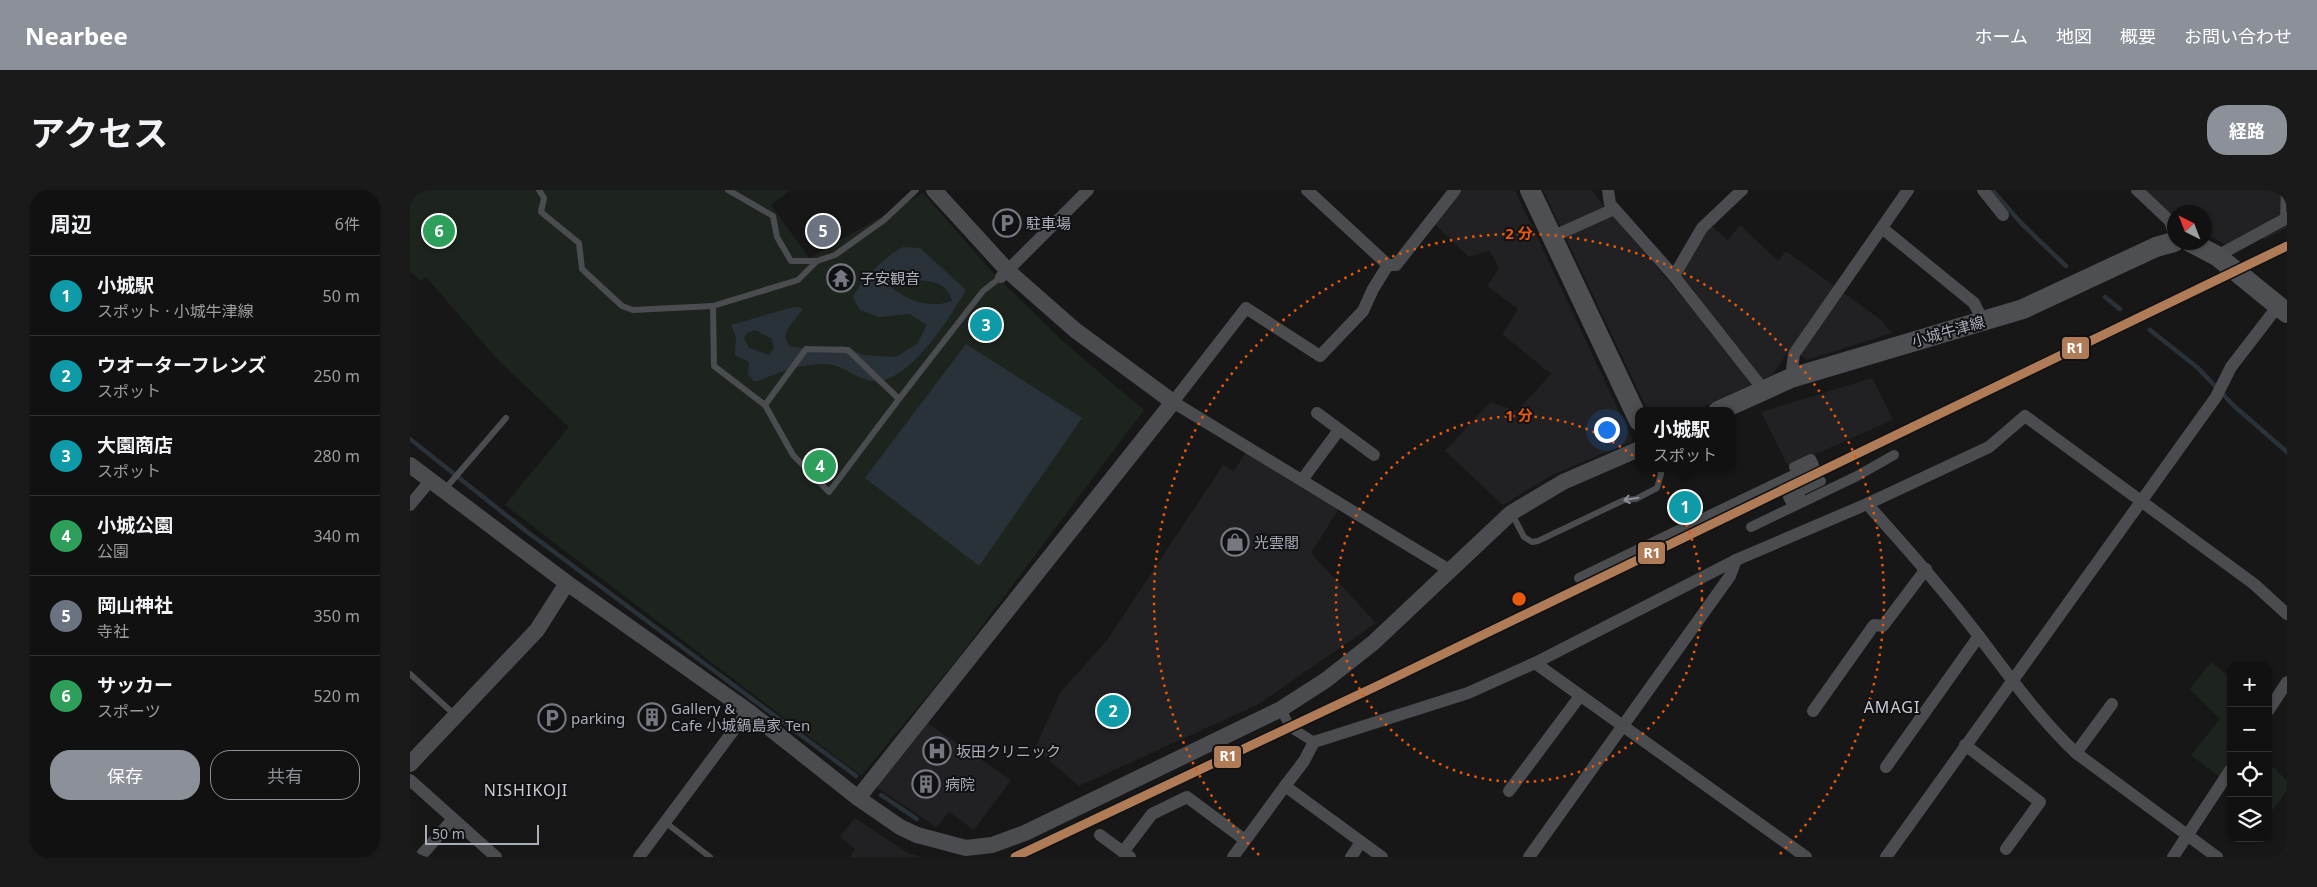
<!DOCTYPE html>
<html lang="ja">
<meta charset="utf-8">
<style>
body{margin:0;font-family:"Noto Sans","Noto Sans JP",sans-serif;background:#1a1a1a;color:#f1f3f6}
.controls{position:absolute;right:15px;bottom:15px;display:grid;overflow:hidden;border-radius:10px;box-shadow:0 1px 4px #0004}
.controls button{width:45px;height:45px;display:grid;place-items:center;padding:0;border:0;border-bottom:1px solid #303131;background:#111;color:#f1f3f6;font:25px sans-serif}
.compass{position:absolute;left:1757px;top:15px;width:45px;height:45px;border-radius:50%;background:#111;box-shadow:0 1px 4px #0004;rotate:318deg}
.scale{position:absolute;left:15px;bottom:12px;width:114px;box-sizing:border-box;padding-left:5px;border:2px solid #a8adb8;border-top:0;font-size:14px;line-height:18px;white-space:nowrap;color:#a8adb8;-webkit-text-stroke:4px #111113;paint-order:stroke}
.you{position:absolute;left:1196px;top:239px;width:18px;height:18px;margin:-12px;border:4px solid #fff;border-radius:50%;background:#1a73e8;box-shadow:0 0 0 8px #1a73e833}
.badge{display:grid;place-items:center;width:32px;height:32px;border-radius:50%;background:#8c9099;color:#fff;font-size:16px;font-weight:700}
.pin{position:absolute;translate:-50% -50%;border:2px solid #fff;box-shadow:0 1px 5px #0006}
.popup{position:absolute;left:1225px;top:217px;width:100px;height:65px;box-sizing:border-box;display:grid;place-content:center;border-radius:10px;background:#111;filter:drop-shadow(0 1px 4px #0005);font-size:16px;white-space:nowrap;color:#9c9d9f}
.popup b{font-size:19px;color:#f1f3f6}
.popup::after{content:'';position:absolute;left:50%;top:100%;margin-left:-10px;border:10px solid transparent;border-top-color:#111}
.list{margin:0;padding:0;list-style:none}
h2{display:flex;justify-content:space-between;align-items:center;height:65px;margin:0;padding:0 20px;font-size:21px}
h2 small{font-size:16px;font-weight:400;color:#9c9d9f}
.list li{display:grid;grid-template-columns:32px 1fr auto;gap:15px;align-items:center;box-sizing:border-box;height:80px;padding:0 20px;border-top:1px solid #303131}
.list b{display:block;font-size:19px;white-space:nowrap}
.list p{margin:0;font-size:16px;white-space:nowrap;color:#9c9d9f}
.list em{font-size:16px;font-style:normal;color:#9c9d9f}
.actions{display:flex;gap:10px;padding:15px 20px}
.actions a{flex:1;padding:11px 0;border:1px solid #8c9099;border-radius:20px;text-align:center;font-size:18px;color:#8c9099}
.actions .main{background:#8c9099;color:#fff}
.icon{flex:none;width:28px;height:28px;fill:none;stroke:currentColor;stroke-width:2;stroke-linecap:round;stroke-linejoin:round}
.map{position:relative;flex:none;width:1877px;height:667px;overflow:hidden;border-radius:20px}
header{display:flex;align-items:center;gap:30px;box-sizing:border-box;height:70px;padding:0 25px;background:#8c9099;color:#fff}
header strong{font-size:24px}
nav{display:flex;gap:28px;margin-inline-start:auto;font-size:18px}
.intro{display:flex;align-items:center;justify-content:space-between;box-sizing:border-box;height:120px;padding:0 30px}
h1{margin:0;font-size:35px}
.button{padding:12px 22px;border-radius:20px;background:#8c9099;color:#fff;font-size:18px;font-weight:700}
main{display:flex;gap:30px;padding:0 30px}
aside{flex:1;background:#111;border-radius:20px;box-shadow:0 1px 4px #0004}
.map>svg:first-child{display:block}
.built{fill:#212123}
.green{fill:#1d241e}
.water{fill:#2a3239;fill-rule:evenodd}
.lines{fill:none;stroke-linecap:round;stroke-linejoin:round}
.stream{stroke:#2a3239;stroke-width:4.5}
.service{stroke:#4b4c50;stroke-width:6}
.pedestrian{stroke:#4b4c50;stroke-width:10}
.minor{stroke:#4b4c50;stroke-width:12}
.tertiary{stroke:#4b4c50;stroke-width:16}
.primary{stroke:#4d4f52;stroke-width:20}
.rail-1-casing{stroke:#111113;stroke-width:12}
.rail-1{stroke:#b07c57;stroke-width:9}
.oneway{stroke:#8c9099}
.ring{fill:none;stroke:#e8590c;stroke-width:2.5;stroke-dasharray:2.5 5}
.labels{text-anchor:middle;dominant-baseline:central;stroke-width:4;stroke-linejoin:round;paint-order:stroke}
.poi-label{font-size:15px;fill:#a8adb8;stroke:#111113;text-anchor:start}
.street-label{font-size:15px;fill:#a8adb8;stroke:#111113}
.neighbourhood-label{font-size:16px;letter-spacing:1px;fill:#c9ccd4;stroke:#111113}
.centre{fill:#e8590c;stroke:#111113;stroke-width:2.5}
.ring-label{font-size:15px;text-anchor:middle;font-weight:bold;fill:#e8590c;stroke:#111113;stroke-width:4;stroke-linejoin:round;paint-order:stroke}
.line-badge{stroke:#111113;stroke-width:2}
.badge-label{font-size:14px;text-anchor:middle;font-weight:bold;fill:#fff}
</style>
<header>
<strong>Nearbee</strong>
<nav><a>ホーム</a><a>地図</a><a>概要</a><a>お問い合わせ</a></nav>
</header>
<div class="intro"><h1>アクセス</h1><a class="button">経路</a></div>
<main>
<aside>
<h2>周辺<small>6件</small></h2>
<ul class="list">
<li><span class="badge" style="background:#0f9aa8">1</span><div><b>小城駅</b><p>スポット · 小城牛津線</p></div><em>50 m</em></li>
<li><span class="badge" style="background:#0f9aa8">2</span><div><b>ウオーターフレンズ</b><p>スポット</p></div><em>250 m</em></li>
<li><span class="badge" style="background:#0f9aa8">3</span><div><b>大園商店</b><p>スポット</p></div><em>280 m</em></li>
<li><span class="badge" style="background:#2e9e5b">4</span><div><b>小城公園</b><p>公園</p></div><em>340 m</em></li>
<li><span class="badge" style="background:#6b7280">5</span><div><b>岡山神社</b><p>寺社</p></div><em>350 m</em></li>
<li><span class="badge" style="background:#2e9e5b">6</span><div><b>サッカー</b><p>スポーツ</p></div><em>520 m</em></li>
</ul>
<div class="actions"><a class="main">保存</a><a>共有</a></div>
</aside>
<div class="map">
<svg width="1877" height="667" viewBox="0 0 1877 667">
<rect width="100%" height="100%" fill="#171717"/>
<g class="built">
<polygon points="1050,0 1105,0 1223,251 1142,285 1093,315 1035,261 1080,212 1107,221 1141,184 1092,144 1108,119 1077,96 1089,78 1079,60 1059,67 1024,34"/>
<polygon points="1133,0 1182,0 1192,14 1277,112 1286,103 1270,84 1300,35 1318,50 1330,35 1368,71 1376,61 1471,130 1482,143 1397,170 1381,157 1363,184 1285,221 1238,221"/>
<polygon points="1735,0 1877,0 1877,38 1858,48 1817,55 1795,44 1794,22 1764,22 1764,26"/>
<polygon points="1462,188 1483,230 1378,276 1351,222"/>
<polygon points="836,262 930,317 901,363 966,433 847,515 669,596 625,558 650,503 697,450 813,275 824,281"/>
<polygon points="517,533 601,590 564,640 539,622 526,637 466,597"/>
<polygon points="445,628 498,663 510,667 440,667 445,659 430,646"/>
</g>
<g class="green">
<polygon points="0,0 380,0 361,15 399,68 513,3 585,85 656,154 734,220 545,472 451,586 95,315 159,237 89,171 16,87 11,91 0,82"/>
<polygon points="1801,472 1821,487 1821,596 1781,565 1810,529 1780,499"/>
<polygon points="1858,572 1877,591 1877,600 1859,625"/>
</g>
<g class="water">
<path d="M493,57L510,58L556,100C540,127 500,193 464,191C446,190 434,174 415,174C399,174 380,178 366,184C358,186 353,190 344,192L338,184L339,172L325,165L326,147L321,135L380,118L388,117L393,119L378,138L375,147L379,156L397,159L434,156L453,165L486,167L507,154L517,135L499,124L469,127L450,120L443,107C452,89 476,66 493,57ZM489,91C508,90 537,87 542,111C519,119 498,111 480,96ZM345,140L362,149L364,158L359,165L339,158L334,148L337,143Z"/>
<polygon points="556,154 672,228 569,376 455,288"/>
</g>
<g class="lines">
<g class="stream">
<polyline points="1582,0 1612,34 1656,76"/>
<polyline points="1695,107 1710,119"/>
<polyline points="1740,140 1788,178 1823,215 1877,262"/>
<polyline points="0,249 116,341 446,586"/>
<polyline points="471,605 507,629"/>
</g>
<g class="service">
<polyline points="129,0 134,8 131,22 169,53 172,79 212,116 223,120 303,116 388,90 407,71 425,65 474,30 506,0"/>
<polyline points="318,0 363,26 367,47 381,71 407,71"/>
<polyline points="1873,29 1874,0"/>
<polyline points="303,116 304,176 355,215 396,159 438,160 489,209 573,101 591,87"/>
<polyline points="355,215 383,265 419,302 489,209"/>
<polyline points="35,299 96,228"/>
<polyline points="1102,324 1114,347 1122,352 1128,351 1214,310 1226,309 1247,298 1251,284 1250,278"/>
<polyline points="0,484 45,525"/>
<polyline points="255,632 300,667"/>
</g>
<g class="pedestrian">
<polyline points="1384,277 1401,269 1404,275"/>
<polyline points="1272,306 1285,332 1398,278"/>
<polyline points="1390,306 1380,311 1378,307 1411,291"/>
<polyline points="1341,337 1447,286 1484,265"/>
<polyline points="1169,388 1285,332"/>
<polyline points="871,519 880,537 904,552"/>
</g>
<g class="minor">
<polyline points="897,0 978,75"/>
<polyline points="1198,0 1200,14 1264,86 1353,199"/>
<polyline points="1573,0 1593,25"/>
<polyline points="1727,0 1760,31 1764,43"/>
<polyline points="1472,38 1564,113 1573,131"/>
<polyline points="1142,47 1204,19"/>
<polyline points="1807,66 1877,28"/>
<polyline points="1264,86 1292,38 1332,0"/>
<polyline points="591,87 678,0"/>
<polyline points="1381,188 1384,164 1498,0"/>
<polyline points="907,223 964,265"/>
<polyline points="892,290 929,240"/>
<path d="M1457,314C1495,356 1533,399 1568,445C1599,486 1629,528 1666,563L1807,667"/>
<polyline points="0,315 20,291"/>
<polyline points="1039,380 763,212 836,118 910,166 953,121 963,99 978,75 986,75 1045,0"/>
<polyline points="1125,473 1396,667"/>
<polyline points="1403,521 1464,435 1473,436 1516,379"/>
<polyline points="1858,521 1877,492"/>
<polyline points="1555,555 1630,612 1596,659"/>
<polyline points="1666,563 1702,514"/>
<polyline points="1476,577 1569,446"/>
<polyline points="0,590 86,667"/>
<polyline points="1099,601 1170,506"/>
<polyline points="690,645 720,667"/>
<polyline points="713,662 742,624 777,607 835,650"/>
<polyline points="10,667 43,629"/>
<polyline points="229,667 338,521"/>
<polyline points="823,667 875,596"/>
<polyline points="941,667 951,652"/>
<polyline points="972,667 875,596 894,571 904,552 1058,503 1125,473 1326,370 1457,314 1579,257 1615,226 1844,394 1877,424"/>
<polyline points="1119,667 1320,386 1326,370"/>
<polyline points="1476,667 1806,207 1821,177 1868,116"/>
<polyline points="1763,667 1821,579"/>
</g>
<g class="tertiary">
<polyline points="0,275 157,393 338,521 448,608 490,637 507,645 556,658 582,655 615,643 871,519 916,490 963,453 1101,323 1153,292 1229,259"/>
<polyline points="0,574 127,440 157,393"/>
<polyline points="448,608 763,212 665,140 598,81 524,0"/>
</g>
<g class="primary">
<polyline points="1120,0 1229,231"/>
<polyline points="1780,52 1807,66 1877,123"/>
<polyline points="1308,221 1381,188 1613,119 1746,57 1764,52"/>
</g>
<g class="rail-1-casing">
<polyline id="rail-1" points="605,667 969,495 1877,56"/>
</g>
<use href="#rail-1" class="rail-1"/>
</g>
<defs><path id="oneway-shaft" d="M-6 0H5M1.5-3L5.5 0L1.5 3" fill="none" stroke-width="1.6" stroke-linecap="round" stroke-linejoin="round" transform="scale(1.25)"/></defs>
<use class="oneway" href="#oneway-shaft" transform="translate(1221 309) rotate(170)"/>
<g class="ring">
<circle cx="1109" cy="409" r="183"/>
<path d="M849 665A365 365 0 1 1 1369 665"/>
</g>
<defs>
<g id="parking-ring" transform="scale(1.4375)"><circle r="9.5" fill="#111113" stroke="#757880" stroke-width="1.5"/><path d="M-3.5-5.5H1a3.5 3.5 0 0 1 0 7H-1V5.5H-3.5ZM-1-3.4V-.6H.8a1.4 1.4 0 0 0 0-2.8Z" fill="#757880"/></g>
<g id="temple-ring" transform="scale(1.4375)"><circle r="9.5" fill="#111113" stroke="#757880" stroke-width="1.5"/><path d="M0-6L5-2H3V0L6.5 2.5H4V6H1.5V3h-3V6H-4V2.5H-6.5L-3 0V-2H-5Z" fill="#757880"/></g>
<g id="shop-ring" transform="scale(1.4375)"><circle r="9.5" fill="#111113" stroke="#757880" stroke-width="1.5"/><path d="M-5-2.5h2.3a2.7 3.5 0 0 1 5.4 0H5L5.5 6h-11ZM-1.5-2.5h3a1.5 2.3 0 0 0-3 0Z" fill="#757880"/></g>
<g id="building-ring" transform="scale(1.4375)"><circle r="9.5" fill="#111113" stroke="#757880" stroke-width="1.5"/><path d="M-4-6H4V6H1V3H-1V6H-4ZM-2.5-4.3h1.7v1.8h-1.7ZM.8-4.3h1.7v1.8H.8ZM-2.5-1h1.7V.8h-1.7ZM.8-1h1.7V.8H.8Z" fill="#757880"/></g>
<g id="hospital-ring" transform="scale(1.4375)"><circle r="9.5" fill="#111113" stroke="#757880" stroke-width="1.5"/><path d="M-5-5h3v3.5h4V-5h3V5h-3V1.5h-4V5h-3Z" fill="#757880"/></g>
</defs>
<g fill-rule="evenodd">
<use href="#parking-ring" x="597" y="33"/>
<use href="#temple-ring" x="431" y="88"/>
<use href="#shop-ring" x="825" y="352"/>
<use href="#building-ring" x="242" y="527"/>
<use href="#parking-ring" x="142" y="528"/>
<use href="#hospital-ring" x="527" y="561"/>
<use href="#building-ring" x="516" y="594"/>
</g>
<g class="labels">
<g class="poi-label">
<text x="616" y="33">駐車場</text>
<text x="450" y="88">子安観音</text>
<text x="844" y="352">光雲閣</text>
<text x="261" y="518">Gallery &amp;<tspan x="261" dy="17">Cafe 小城鍋島家 Ten</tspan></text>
<text x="161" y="528">parking</text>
<text x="546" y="561">坂田クリニック</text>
<text x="535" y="594">病院</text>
</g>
<g class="street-label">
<text transform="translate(1538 141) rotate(-16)">小城牛津線</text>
</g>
<g class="neighbourhood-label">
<text x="1482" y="517">AMAGI</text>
<text x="116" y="600">NISHIKOJI</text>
</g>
</g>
<circle cx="1109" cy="409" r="8" class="centre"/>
<g class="ring-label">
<text x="1109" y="49">2 分</text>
<text x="1109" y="231">1 分</text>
</g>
<g class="line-badge">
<rect x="1651" y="146" width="29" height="24" rx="5" fill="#b07c57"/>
<rect x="1227" y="351" width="29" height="24" rx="5" fill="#b07c57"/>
<rect x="803" y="555" width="29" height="24" rx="5" fill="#b07c57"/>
</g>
<g class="badge-label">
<text x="1665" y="163">R1</text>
<text x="1242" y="368">R1</text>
<text x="818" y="571">R1</text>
</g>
</svg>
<div class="controls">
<button>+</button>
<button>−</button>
<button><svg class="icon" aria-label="locate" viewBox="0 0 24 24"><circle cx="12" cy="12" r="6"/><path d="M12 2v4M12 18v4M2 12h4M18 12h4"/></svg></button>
<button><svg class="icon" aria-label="layers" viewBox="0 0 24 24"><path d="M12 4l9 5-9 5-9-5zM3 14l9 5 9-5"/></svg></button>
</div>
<svg class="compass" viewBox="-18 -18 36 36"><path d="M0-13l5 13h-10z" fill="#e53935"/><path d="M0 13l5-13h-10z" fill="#9c9d9f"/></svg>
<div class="scale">50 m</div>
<div class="you"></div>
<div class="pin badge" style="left:1275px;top:317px;background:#0f9aa8">1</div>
<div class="popup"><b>小城駅</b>スポット</div>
<div class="pin badge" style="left:703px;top:521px;background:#0f9aa8">2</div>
<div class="pin badge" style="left:576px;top:135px;background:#0f9aa8">3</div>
<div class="pin badge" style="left:410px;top:276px;background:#2e9e5b">4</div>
<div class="pin badge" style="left:413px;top:41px;background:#6b7280">5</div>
<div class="pin badge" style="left:29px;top:41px;background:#2e9e5b">6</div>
</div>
</main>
